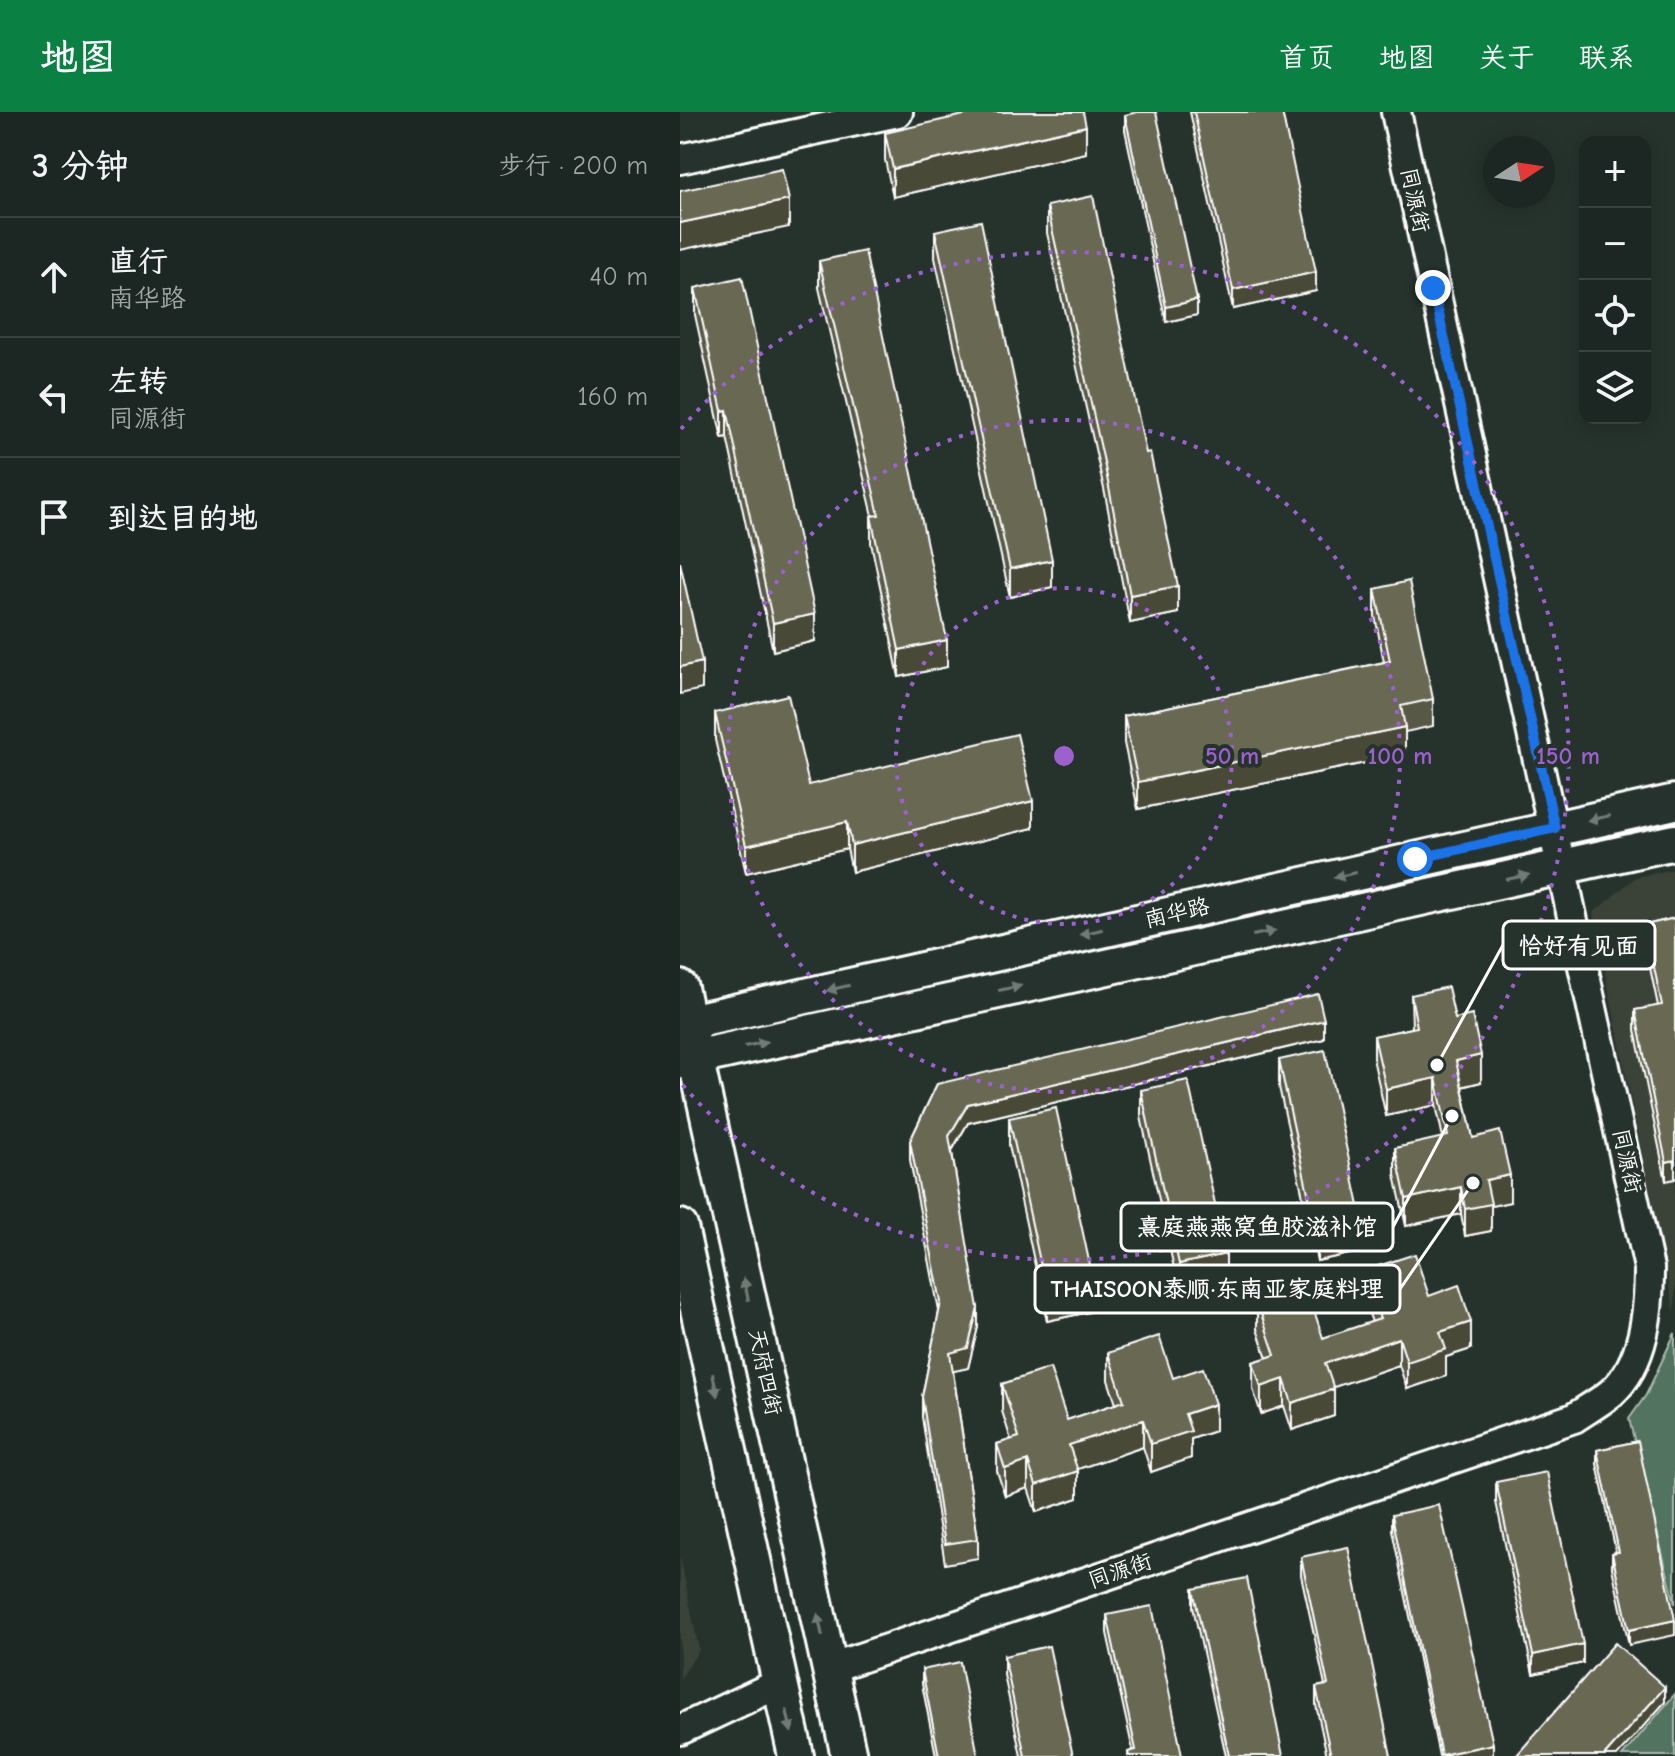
<!DOCTYPE html>
<html lang="zh">
<meta charset="utf-8">
<style>
body{margin:0;font-family:"Comic Neue","LXGW WenKai TC",sans-serif;background:#252e2a;color:#f1f3f6}
.controls{position:absolute;right:24px;top:24px;display:grid;overflow:hidden;border-radius:16px;box-shadow:0 4px 20px #0003}
.controls button{width:72px;height:72px;display:grid;place-items:center;padding:0;border:0;border-bottom:2px solid #3a4340;background:#1c2622;color:#f1f3f6;font:40px sans-serif}
.compass{position:absolute;left:803px;top:24px;width:72px;height:72px;border-radius:50%;background:#1c2622;box-shadow:0 4px 20px #0003;rotate:78deg}
.stop{position:absolute;width:24px;height:24px;margin:-18px;border:6px solid #1a73e8;border-radius:50%;background:#fff}
.stop.end{background:#1a73e8;border-color:#fff;box-shadow:0 2px 8px #0008}
.list{margin:0;padding:0;list-style:none}
h2{display:flex;justify-content:space-between;align-items:center;height:104px;margin:0;padding:0 32px;font-size:34px}
h2 small{font-size:26px;font-weight:400;color:#a0a5a5}
.list li{display:grid;grid-template-columns:52px 1fr auto;gap:24px;align-items:center;box-sizing:border-box;height:120px;padding:0 32px;border-top:2px solid #3a4340}
.list b{display:block;font-size:30px;white-space:nowrap}
.list p{margin:0;font-size:26px;white-space:nowrap;color:#a0a5a5}
.list em{font-size:26px;font-style:normal;color:#a0a5a5}
.icon{flex:none;width:44px;height:44px;fill:none;stroke:currentColor;stroke-width:2;stroke-linecap:round;stroke-linejoin:round}
.map{position:relative;flex:none;width:995px;height:1644px;overflow:hidden}
header{display:flex;align-items:center;gap:48px;box-sizing:border-box;height:112px;padding:0 40px;background:#0b8043;color:#fff}
header strong{font-size:38px}
nav{display:flex;gap:44px;margin-inline-start:auto;font-size:28px}
main{display:flex}
aside{flex:1;background:#1c2622}
.map>svg:first-child{display:block}
.built{fill:#3a4338}
.green{fill:#51735e;stroke:#a8b9ae;stroke-width:2}
.lines{fill:none;stroke-linecap:round;stroke-linejoin:round}
.minor-casing{stroke:#fff;stroke-width:34}
.major-casing{stroke:#fff;stroke-width:40}
.minor{stroke:#26332d;stroke-width:28}
.major{stroke:#26332d;stroke-width:34}
.wall{fill:#595947;stroke:#fff;stroke-width:2}
.shaded-wall{fill:#494939;stroke:#fff;stroke-width:2}
.building{fill:#686852;stroke:#fff;stroke-width:2}
.oneway{fill:#727a76}
.route{stroke:#1a73e8;stroke-width:10}
.ring{fill:none;stroke:#9c61cf;stroke-width:4;stroke-dasharray:4 8}
.labels{text-anchor:middle;dominant-baseline:central;stroke-width:8;stroke-linejoin:round;paint-order:stroke}
.street-label{font-size:22px;fill:#fff;stroke:#26332d}
.centre{fill:#9c61cf;stroke:#26332d;stroke-width:4}
.ring-label{font-size:24px;text-anchor:middle;font-weight:bold;fill:#9c61cf;stroke:#26332d;stroke-width:8;stroke-linejoin:round;paint-order:stroke}
.leader{fill:none;stroke:#fff;stroke-width:3}
.callout-dot{fill:#fff;stroke:#26332d;stroke-width:3}
.callout{fill:#26332d;stroke:#fff;stroke-width:3}
.callout-label{font-size:24px;text-anchor:middle;font-weight:bold;fill:#fff}
</style>
<header>
<strong>地图</strong>
<nav><a>首页</a><a>地图</a><a>关于</a><a>联系</a></nav>
</header>
<main>
<aside>
<h2>3 分钟<small>步行 · 200 m</small></h2>
<ul class="list">
<li><svg class="icon" aria-label="ahead" viewBox="0 0 24 24"><path d="M12 20V5M6 11l6-6 6 6"/></svg><div><b>直行</b><p>南华路</p></div><em>40 m</em></li>
<li><svg class="icon" aria-label="left" viewBox="0 0 24 24"><path d="M17 20v-9H6M10 6l-5 5 5 5"/></svg><div><b>左转</b><p>同源街</p></div><em>160 m</em></li>
<li><svg class="icon" aria-label="arrive" viewBox="0 0 24 24"><path d="M6 21V4h12l-3 4 3 4H6"/></svg><div><b>到达目的地</b></div></li>
</ul>
</aside>
<div class="map">
<svg width="995" height="1644" viewBox="0 0 995 1644">
<rect width="100%" height="100%" fill="#26332d"/>
<filter id="ink" filterUnits="userSpaceOnUse"><feTurbulence type="fractalNoise" baseFrequency=".0125" numOctaves="2"/><feDisplacementMap in="SourceGraphic" scale="16" xChannelSelector="R" yChannelSelector="G"/><feConvolveMatrix kernelMatrix="1 2 1 2 8 2 1 2 1" color-interpolation-filters="sRGB"/></filter>
<g filter="url(#ink)">
<g class="built">
<polygon points="995,757 995,1202 913,801 956,765"/>
<polygon points="0,1444 19,1538 0,1567"/>
</g>
<g class="green">
<polygon points="995,1221 995,1492 949,1307 966,1283"/>
<polygon points="995,1582 995,1644 942,1644"/>
</g>
<g class="lines">
<g class="minor-casing">
<g id="minor">
<polyline points="0,47 218,0"/>
<path d="M150,1556L894,1306C906,1298 920,1290 931,1281C965,1251 969,1197 969,1156L716,0"/>
<polyline points="0,1618 100,1571"/>
</g>
</g>
<g class="major-casing">
<g id="major">
<polyline points="0,876 169,1644"/>
<polyline points="0,912 995,690"/>
<polyline points="0,949 995,730"/>
<polyline points="0,1115 116,1644"/>
</g>
</g>
<use href="#minor" class="minor"/>
<use href="#major" class="major"/>
</g>
<g class="wall">
<polygon points="510,0 602,0 636,179 553,197"/>
<polygon points="445,3 517,203 486,210 445,18"/>
<polygon points="205,21 406,41 213,85 205,48"/>
<polygon points="367,94 498,501 450,511 424,377 367,121"/>
<polygon points="255,119 372,475 330,485 255,146"/>
<polygon points="139,149 267,555 219,565 191,431 191,404 193,404 139,176"/>
<polygon points="15,176 135,529 93,539 47,325 42,326 15,203"/>
<polygon points="695,477 753,587 753,614 725,620 725,643 458,697 444,631 444,604 704,550 695,504"/>
<polygon points="35,601 129,673 353,716 172,760 167,737 66,761 35,628"/>
<polygon points="995,806 986,1069 955,918 955,898 978,894 965,832 965,813"/>
<polygon points="731,883 775,907 801,970 782,975 793,1026 830,1090 811,1094 811,1119 785,1124 781,1102 726,1114 715,1063 715,1036 763,1026 756,993 706,1004 694,951 694,924 732,916"/>
<polygon points="644,927 288,1011 272,1039 298,1215 288,1256 273,1259 298,1427 298,1446 265,1452 242,1305 242,1285 259,1199 230,1048 230,1029 257,972"/>
<polygon points="599,948 683,1139 637,1149 599,975"/>
<polygon points="461,978 546,1169 499,1179 461,1005"/>
<polygon points="329,1006 414,1199 367,1209 329,1033"/>
<polygon points="683,1159 749,1184 791,1237 766,1245 766,1264 727,1277 719,1253 653,1275 654,1304 612,1318 604,1294 581,1302 573,1277 573,1250 587,1246 577,1217 577,1190 643,1226 692,1210 683,1186"/>
<polygon points="428,1241 493,1266 535,1319 511,1327 511,1346 471,1360 463,1335 397,1357 398,1386 356,1400 348,1376 325,1384 317,1359 317,1332 331,1328 322,1299 322,1272 387,1308 436,1292 428,1268"/>
<polygon points="958,1329 949,1533 932,1456 932,1441 936,1440 917,1352 917,1338"/>
<polygon points="816,1370 903,1551 853,1562 816,1390"/>
<polygon points="712,1403 813,1644 759,1644 712,1418"/>
<polygon points="621,1445 711,1644 647,1644 636,1593 636,1575 645,1573 621,1463"/>
<polygon points="513,1477 603,1644 546,1644 513,1495"/>
<polygon points="427,1503 502,1644 448,1644 448,1640 453,1639 427,1521"/>
<polygon points="324,1544 393,1644 341,1644 324,1563"/>
<polygon points="242,1558 298,1644 256,1644 242,1572"/>
</g>
<g class="shaded-wall">
<polygon points="406,14 406,41 213,85 213,57"/>
<polygon points="109,88 109,115 0,138 0,111"/>
<polygon points="636,160 636,179 553,197 553,178"/>
<polygon points="517,188 517,203 486,210 486,195"/>
<polygon points="47,298 47,325 42,326 42,299"/>
<polygon points="372,448 372,475 330,485 330,457"/>
<polygon points="498,474 498,501 450,511 450,483"/>
<polygon points="135,502 135,529 93,539 93,511"/>
<polygon points="267,528 267,555 219,565 219,538"/>
<polygon points="22,550 22,577 0,582 0,555"/>
<polygon points="725,615 725,643 458,697 458,670"/>
<polygon points="353,689 353,716 172,760 172,733"/>
<polygon points="167,710 167,737 66,761 66,734"/>
<polygon points="644,908 644,927 288,1011 269,1043 269,1024 288,992"/>
<polygon points="801,943 801,970 776,976 776,949"/>
<polygon points="756,966 756,993 706,1004 706,977"/>
<polygon points="995,1048 995,1067 986,1069 986,1050"/>
<polygon points="830,1063 830,1090 811,1094 811,1119 785,1124 785,1097 806,1068"/>
<polygon points="781,1075 781,1102 726,1114 726,1087"/>
<polygon points="683,1112 683,1139 637,1149 637,1122"/>
<polygon points="546,1142 546,1169 499,1179 499,1152"/>
<polygon points="414,1172 414,1199 367,1209 367,1182"/>
<polygon points="298,1196 298,1215 288,1256 270,1260 270,1241"/>
<polygon points="791,1210 791,1237 766,1245 766,1264 727,1277 727,1250 760,1220"/>
<polygon points="719,1226 719,1253 645,1278 645,1251"/>
<polygon points="604,1267 604,1294 581,1302 581,1275"/>
<polygon points="654,1277 654,1304 612,1318 612,1291"/>
<polygon points="535,1292 535,1319 511,1327 511,1346 471,1360 471,1332 505,1302"/>
<polygon points="463,1308 463,1335 389,1360 389,1333"/>
<polygon points="348,1349 348,1376 325,1384 325,1357"/>
<polygon points="398,1359 398,1386 356,1400 356,1373"/>
<polygon points="995,1508 995,1523 949,1533 949,1518"/>
<polygon points="903,1532 903,1551 853,1562 853,1543"/>
<polygon points="985,1575 985,1590 937,1644 924,1644"/>
<polygon points="813,1632 813,1644 761,1644 761,1643"/>
</g>
<g class="building">
<polygon points="297,0 403,0 406,14 213,57 205,21"/>
<polygon points="458,0 476,0 517,188 486,195 445,3"/>
<polygon points="514,0 602,0 636,160 553,178"/>
<polygon points="102,57 109,88 0,111 0,79"/>
<polygon points="413,84 466,341 470,340 498,474 450,483 424,350 367,94"/>
<polygon points="301,109 372,448 330,457 255,119"/>
<polygon points="185,139 267,528 219,538 191,404 199,403 139,149"/>
<polygon points="62,165 135,502 93,511 47,298 42,299 15,176"/>
<polygon points="0,450 22,550 0,555"/>
<polygon points="729,469 753,587 721,594 725,615 458,670 444,604 710,549 695,477"/>
<polygon points="108,583 129,673 337,622 353,689 172,733 167,710 66,734 35,601"/>
<polygon points="995,806 995,1048 986,1050 955,898 982,893 965,813"/>
<polygon points="768,875 775,907 792,903 801,943 776,949 793,1026 820,1019 830,1063 806,1068 811,1092 785,1097 781,1075 726,1087 715,1036 768,1024 756,966 706,977 694,924 737,915 731,883"/>
<polygon points="638,882 644,908 288,992 269,1024 298,1196 288,1236 270,1241 298,1427 265,1432 242,1285 261,1190 230,1029 257,972"/>
<polygon points="645,938 683,1112 637,1122 599,948"/>
<polygon points="508,968 546,1142 499,1152 461,978"/>
<polygon points="376,996 414,1172 367,1182 329,1006"/>
<polygon points="735,1142 749,1184 779,1173 791,1210 760,1220 766,1237 727,1250 719,1226 645,1251 654,1277 612,1291 604,1267 581,1275 573,1250 595,1243 577,1190 626,1174 643,1226 700,1207 683,1159"/>
<polygon points="479,1224 493,1266 523,1256 535,1292 505,1302 511,1319 471,1332 463,1308 389,1333 398,1359 356,1373 348,1349 325,1357 317,1332 339,1325 322,1272 370,1256 387,1308 444,1289 428,1241"/>
<polygon points="958,1329 995,1508 949,1518 932,1441 939,1440 917,1338"/>
<polygon points="867,1360 903,1532 853,1543 816,1370"/>
<polygon points="759,1393 813,1632 761,1643 712,1403"/>
<polygon points="668,1435 711,1644 651,1644 636,1575 648,1573 621,1445"/>
<polygon points="567,1466 603,1644 549,1644 513,1477"/>
<polygon points="472,1494 502,1644 449,1644 448,1640 456,1638 427,1503"/>
<polygon points="935,1531 985,1575 924,1644 836,1644"/>
<polygon points="369,1534 393,1644 345,1644 324,1544"/>
<polygon points="280,1550 298,1644 259,1644 242,1558"/>
</g>
<defs><path id="oneway-solid" d="M-6-.8H1V-3.2L6.5 0L1 3.2V.8H-6Z" transform="scale(2)"/></defs>
<g class="oneway">
<use href="#oneway-solid" transform="translate(919 706) rotate(168)"/>
<use href="#oneway-solid" transform="translate(665 763) rotate(167)"/>
<use href="#oneway-solid" transform="translate(838 765) rotate(-12)"/>
<use href="#oneway-solid" transform="translate(411 820) rotate(167)"/>
<use href="#oneway-solid" transform="translate(584 821) rotate(-12)"/>
<use href="#oneway-solid" transform="translate(158 876) rotate(167)"/>
<use href="#oneway-solid" transform="translate(330 876) rotate(-12)"/>
<use href="#oneway-solid" transform="translate(76 932) rotate(-12)"/>
<use href="#oneway-solid" transform="translate(66 1177) rotate(-102)"/>
<use href="#oneway-solid" transform="translate(35 1273) rotate(78)"/>
<use href="#oneway-solid" transform="translate(140 1513) rotate(-102)"/>
<use href="#oneway-solid" transform="translate(109 1609) rotate(78)"/>
</g>
</g>
<g class="lines" filter="url(#ink)">
<polyline class="route" points="735,747 875,716 753,176"/>
</g>
<g class="ring">
<circle cx="384" cy="644" r="168"/>
<circle cx="384" cy="644" r="336"/>
<path d="M1 317A504 504 0 1 1 1 971"/>
</g>
<g class="labels">
<g class="street-label">
<text transform="translate(735 88) rotate(78)">同源街</text>
<text transform="translate(497 801) rotate(-13)">南华路</text>
<text transform="translate(947 1049) rotate(78)">同源街</text>
<text transform="translate(85 1260) rotate(78)">天府四街</text>
<text transform="translate(440 1459) rotate(-19)">同源街</text>
</g>
</g>
<circle cx="384" cy="644" r="12" class="centre"/>
<g class="ring-label">
<text x="552" y="652">50 m</text>
<text x="720" y="652">100 m</text>
<text x="888" y="652">150 m</text>
</g>
<path class="leader" d="M757 953L823 833M772 1004L713 1115M793 1071L720 1177"/>
<g class="callout-dot">
<circle cx="757" cy="953" r="8"/>
<circle cx="772" cy="1004" r="8"/>
<circle cx="793" cy="1071" r="8"/>
</g>
<g class="callout">
<rect x="823" y="809" width="152" height="48" rx="8"/>
<rect x="441" y="1091" width="272" height="48" rx="8"/>
<rect x="355" y="1153" width="365" height="48" rx="8"/>
</g>
<g class="callout-label">
<text x="899" y="842">恰好有见面</text>
<text x="577" y="1123">熹庭燕燕窝鱼胶滋补馆</text>
<text x="537" y="1185">THAISOON泰顺·东南亚家庭料理</text>
</g>
</svg>
<div class="controls">
<button>+</button>
<button>−</button>
<button><svg class="icon" aria-label="locate" viewBox="0 0 24 24"><circle cx="12" cy="12" r="6"/><path d="M12 2v4M12 18v4M2 12h4M18 12h4"/></svg></button>
<button><svg class="icon" aria-label="layers" viewBox="0 0 24 24"><path d="M12 4l9 5-9 5-9-5zM3 14l9 5 9-5"/></svg></button>
</div>
<svg class="compass" viewBox="-18 -18 36 36"><path d="M0-13l5 13h-10z" fill="#e53935"/><path d="M0 13l5-13h-10z" fill="#a0a5a5"/></svg>
<div class="stop" style="left:735px;top:747px"></div>
<div class="stop end" style="left:753px;top:176px"></div>
</div>
</main>
